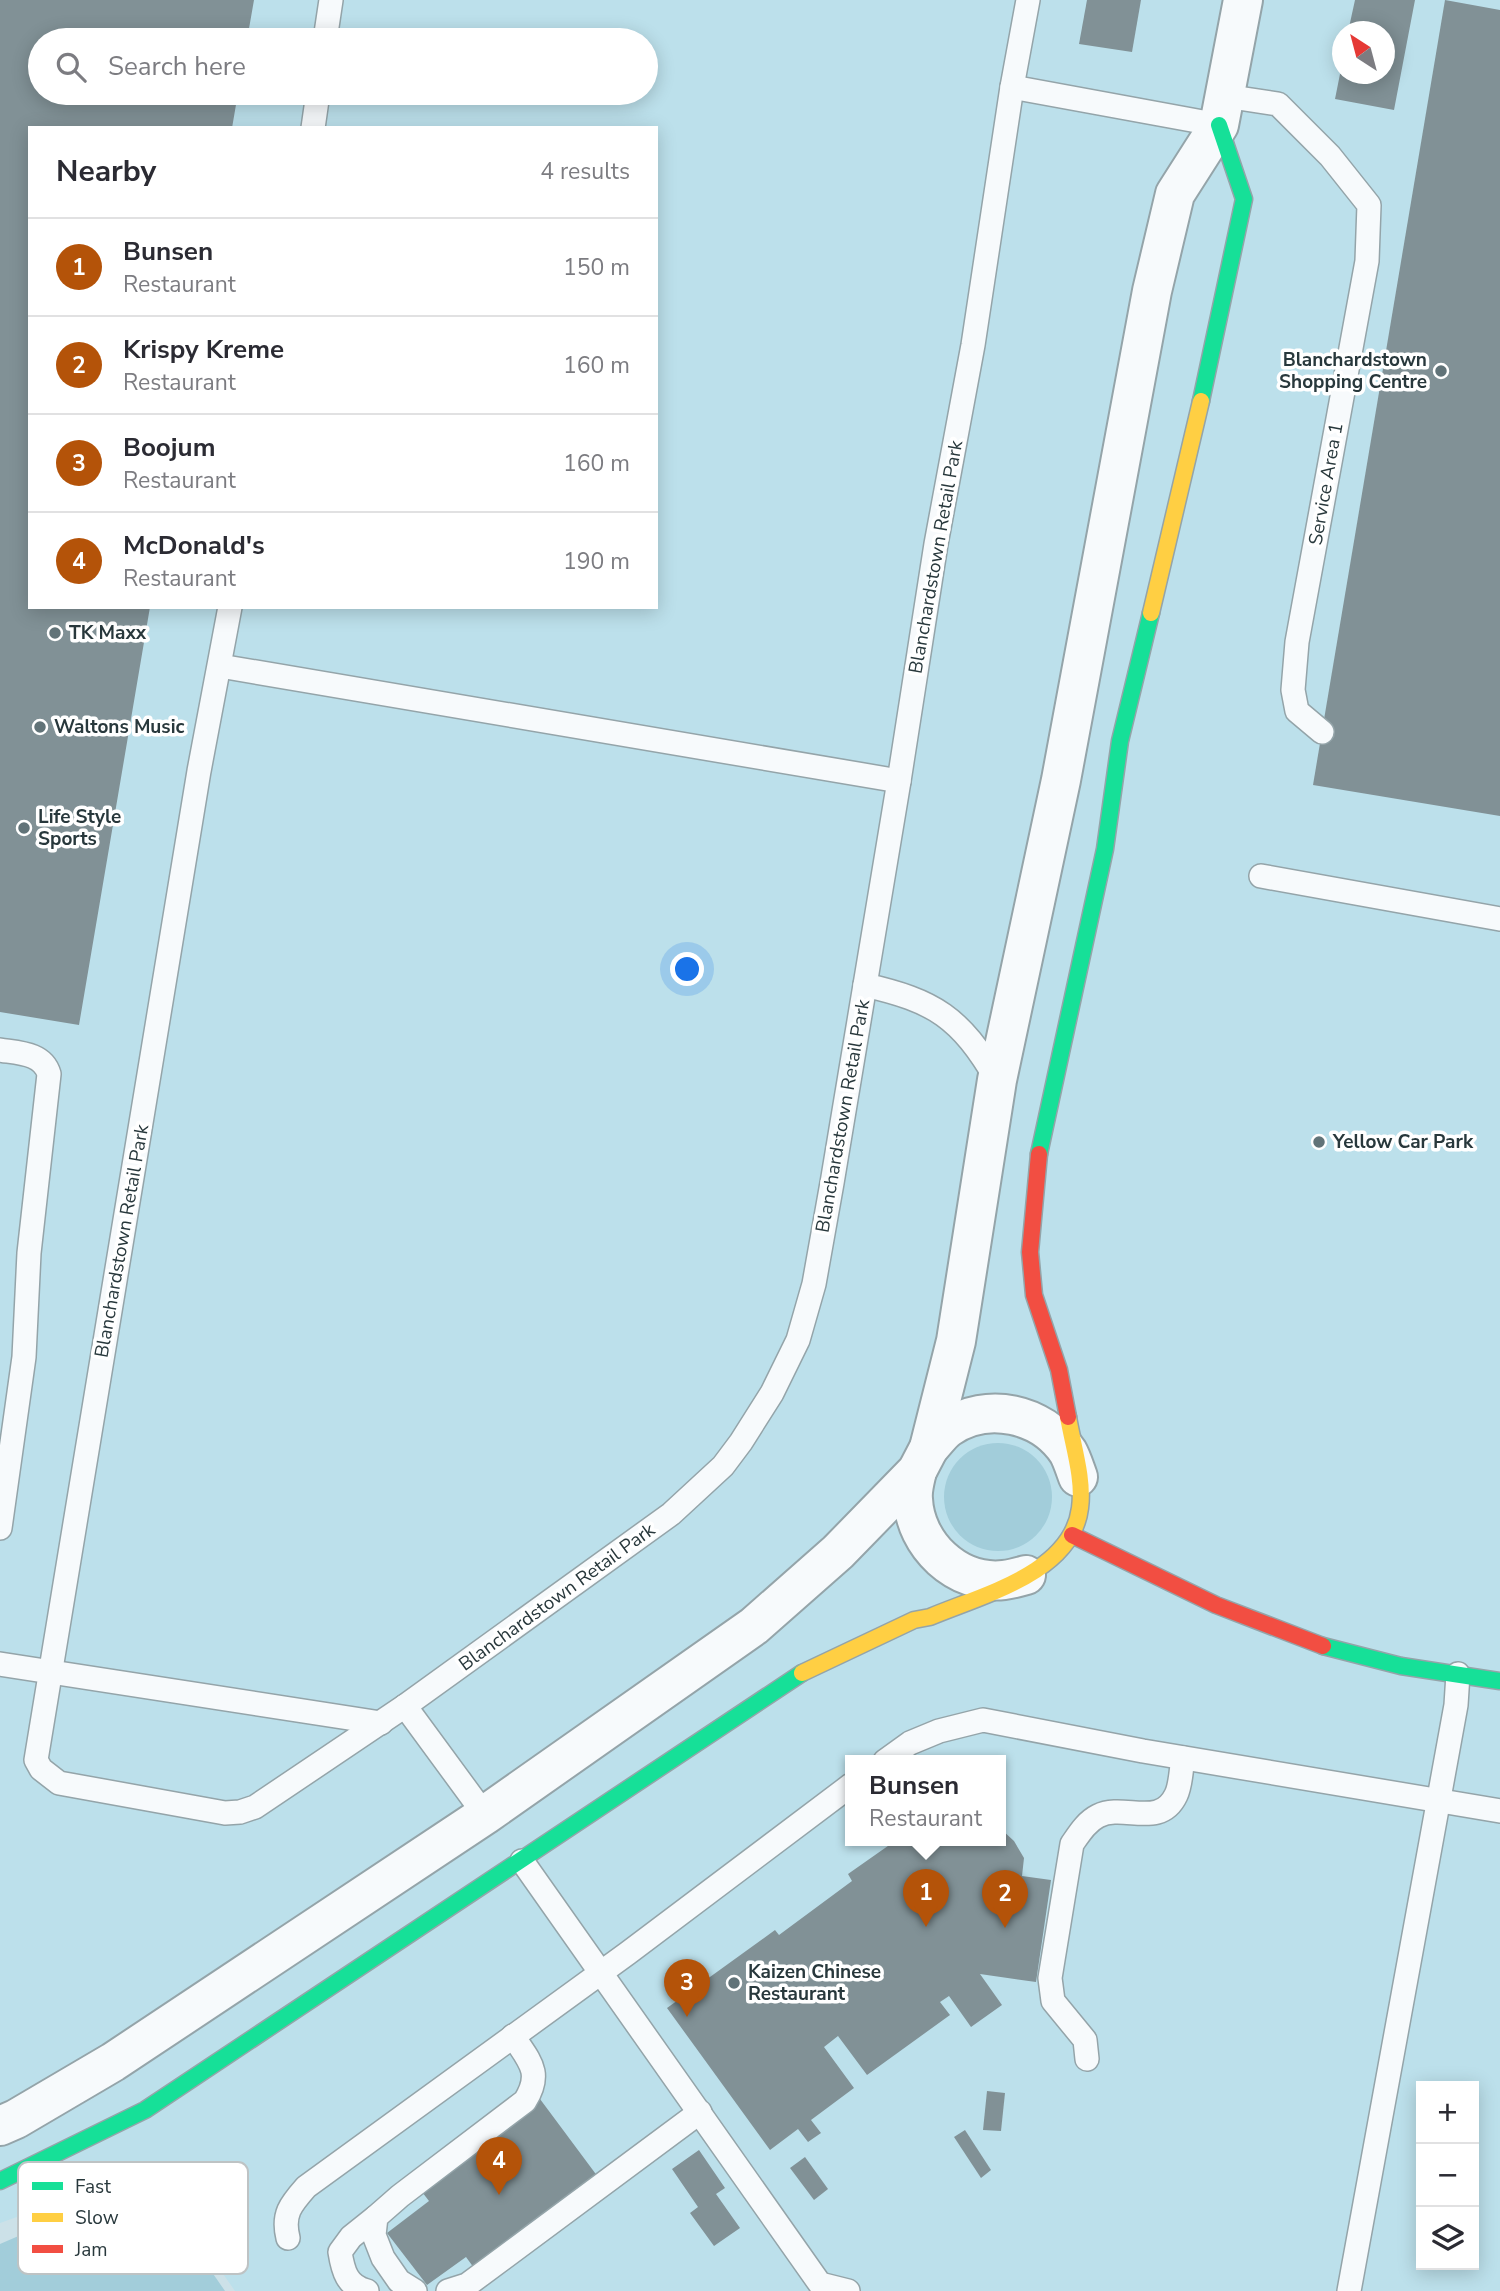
<!DOCTYPE html>
<meta charset="utf-8">
<style>
body{margin:0;font-family:"Nunito Sans",sans-serif;background:#f2f2f3;color:#2b2b33}
.controls{position:absolute;right:21px;bottom:21px;display:grid;overflow:hidden;border-radius:0px;box-shadow:0 4px 18px #0003}
.controls button{width:63px;height:63px;display:grid;place-items:center;padding:0;border:0;border-bottom:2px solid #e1e1e2;background:#fff;color:#2b2b33;font:35px sans-serif}
.compass{position:absolute;left:1332px;top:21px;width:63px;height:63px;border-radius:50%;background:#fff;box-shadow:0 4px 18px #0003;rotate:324deg}
.you{position:absolute;left:688px;top:970px;width:24px;height:24px;margin:-18px;border:5px solid #fff;border-radius:50%;background:#1a73e8;box-shadow:0 0 0 10px #1a73e833}
.badge{display:grid;place-items:center;width:46px;height:46px;border-radius:50%;background:#b45309;color:#fff;font-size:23px;font-weight:700}
.pin{position:absolute;translate:-50% -58px;filter:drop-shadow(0 2px 4px #0008)}
.pin::after{content:'';position:absolute;top:37px;width:24px;height:21px;background:inherit;clip-path:polygon(0 0,100% 0,50% 100%)}
.popup{position:absolute;left:845px;top:1755px;width:161px;height:91px;box-sizing:border-box;display:grid;place-content:center;border-radius:0px;background:#fff;filter:drop-shadow(0 2px 5px #0005);font-size:23px;white-space:nowrap;color:#7c7c81}
.popup b{font-size:26px;color:#2b2b33}
.popup::after{content:'';position:absolute;left:50%;top:100%;margin-left:-14px;border:14px solid transparent;border-top-color:#fff}
.list{margin:0;padding:0;list-style:none}
h2{display:flex;justify-content:space-between;align-items:center;height:91px;margin:0;padding:0 28px;font-size:30px}
h2 small{font-size:23px;font-weight:400;color:#7c7c81}
.list li{display:grid;grid-template-columns:46px 1fr auto;gap:21px;align-items:center;box-sizing:border-box;height:98px;padding:0 28px;border-top:2px solid #e1e1e2}
.list b{display:block;font-size:26px;white-space:nowrap}
.list p{margin:0;font-size:23px;white-space:nowrap;color:#7c7c81}
.list em{font-size:23px;font-style:normal;color:#7c7c81}
.icon{flex:none;width:38px;height:38px;fill:none;stroke:currentColor;stroke-width:2;stroke-linecap:round;stroke-linejoin:round}
.map{position:relative;flex:none;width:1500px;height:2291px;overflow:hidden}
.search{position:absolute;background:#fff;box-shadow:0 4px 18px #0003;left:28px;top:28px;width:630px;height:77px;display:flex;align-items:center;gap:18px;box-sizing:border-box;padding:0 24px;border-radius:38px;color:#7c7c81;font-size:26px}
.panel{position:absolute;background:#fff;box-shadow:0 4px 18px #0003;left:28px;top:126px;width:630px;height:483px;border-radius:0px}
.map>svg:first-child{display:block}
.built{fill:#bce0eb;fill-rule:evenodd}
.green{fill:#a2cdda}
.building{fill:#819196}
.lines{fill:none;stroke-linecap:round;stroke-linejoin:round}
.lane-casing{stroke:#94a4a9;stroke-width:26}
.street-casing{stroke:#94a4a9;stroke-width:42}
.fast-casing{stroke:#94a4a9;stroke-width:19}
.slow-casing{stroke:#94a4a9;stroke-width:19}
.jam-casing{stroke:#94a4a9;stroke-width:19}
.lane{stroke:#f7fafc;stroke-width:23}
.street{stroke:#f7fafc;stroke-width:38}
.fast{stroke:#16e098;stroke-width:16}
.slow{stroke:#ffcf43;stroke-width:16}
.jam{stroke:#f24e42;stroke-width:16}
.poi-dot{fill:#617378;stroke:#fff;stroke-width:2.5}
.labels{text-anchor:middle;dominant-baseline:central;stroke-width:7;stroke-linejoin:round;paint-order:stroke}
.poi-label{font-size:19px;font-weight:bold;fill:#28383c;stroke:#fff;text-anchor:start}
.street-label{font-size:19px;fill:#28383c;stroke:#fff}
.key{fill:#fff;stroke:#bec3c4;stroke-width:2}
.key-label{font-size:19px;fill:#28383c}
</style>
<div class="map">
<svg width="1500" height="2291" viewBox="0 0 1500 2291">
<rect width="100%" height="100%" fill="#cce1e8"/>
<path class="built" d="M0,0H1500V2291H235L150,2170L0,2223ZM1342,32H1384V74H1342ZM40,40H646V93H40ZM30,128H656V607H30ZM851,1761H1001V1841H851ZM1421,2086H1474V2265H1421Z"/>
<g class="green">
<circle cx="998" cy="1497" r="54"/>
<polygon points="148,2180 225,2291 0,2291 0,2244"/>
</g>
<g class="building">
<polygon points="0,0 254,0 247,40 40,40 40,93 238,93 232,128 30,128 30,607 150,607 79,1025 0,1012"/>
<polygon points="1087,0 1141,0 1132,52 1079,44"/>
<polygon points="1355,0 1415,0 1394,110 1335,99 1340,74 1384,74 1384,32 1348,32"/>
<polygon points="1445,0 1500,10 1500,816 1313,785"/>
<polygon points="1001,1829 1014,1841 1024,1858 1022,1876 1051,1880 1036,1982 980,1974 1002,2005 971,2027 949,1996 940,2002 950,2015 867,2075 838,2036 824,2047 854,2088 811,2120 821,2133 808,2142 798,2129 770,2150 667,2008 775,1930 779,1935 852,1881 848,1874 895,1841 1001,1841"/>
<polygon points="987,2091 1005,2093 1001,2131 983,2130"/>
<polygon points="540,2099 598,2177 474,2268 466,2257 427,2285 387,2233 429,2201 419,2188"/>
<polygon points="965,2130 991,2170 981,2178 954,2137"/>
<polygon points="699,2150 725,2188 716,2194 740,2228 714,2246 690,2213 698,2207 672,2169"/>
<polygon points="805,2157 828,2189 814,2200 790,2168"/>
</g>
<g class="lines">
<g class="lane-casing">
<g id="lane">
<polyline points="325,40 331,0"/>
<polyline points="1012,87 1219,125"/>
<polyline points="1225,96 1278,104 1330,156 1369,205 1367,261 1297,642 1293,690 1297,711 1322,732"/>
<polyline points="313,128 318,93"/>
<polyline points="230,607 199,771 36,1760 41,1769 59,1783 225,1813 240,1812 255,1807 405,1706 671,1514 723,1466 741,1442 772,1393 798,1340 814,1284 832,1183 899,781 936,544 973,345 1012,87 1028,0"/>
<polyline points="220,666 899,781"/>
<polyline points="1261,876 1500,919"/>
<path d="M865,985C935,1001 960,1017 997,1080"/>
<path d="M0,1050C19,1053 43,1053 49,1074L29,1253L24,1357L0,1528"/>
<polyline points="0,1664 381,1723"/>
<polyline points="405,1706 485,1815"/>
<polyline points="885,1761 910,1743 939,1731 983,1720 1143,1751 1500,1811"/>
<polyline points="522,1861 820,2284 848,2291"/>
<path d="M1087,2059L1085,2040L1053,2001L1050,1978L1072,1844C1079,1834 1086,1822 1098,1816C1124,1803 1160,1829 1176,1795C1181,1785 1181,1769 1183,1758"/>
<path d="M288,2238C282,2214 291,2204 306,2187L628,1953L851,1785"/>
<path d="M367,2291C347,2286 343,2271 340,2252L351,2237L376,2217"/>
<path d="M415,2291L399,2281L383,2258L374,2235L376,2217L400,2196L525,2101C543,2072 529,2061 513,2036"/>
<polyline points="448,2291 467,2285 700,2112"/>
<polyline points="1349,2291 1456,1705 1458,1674"/>
</g>
</g>
<g class="street-casing">
<g id="street">
<path d="M929,1448C935,1442 941,1433 948,1428C987,1401 1042,1413 1068,1452C1072,1459 1075,1469 1078,1477"/>
<path d="M917,1471C915,1480 912,1490 913,1499C915,1545 957,1585 1004,1580C1012,1579 1019,1577 1026,1575"/>
<polyline points="0,2126 16,2119 113,2062 485,1815 754,1626 838,1552 917,1471 929,1448 956,1341 997,1080 1061,780 1152,291 1175,194 1219,125 1243,0"/>
</g>
</g>
<g class="fast-casing">
<g id="fast">
<polyline points="1201,401 1244,199 1219,125"/>
<polyline points="1039,1154 1105,849 1120,741 1151,613"/>
<polyline points="1323,1646 1401,1666 1500,1681"/>
<polyline points="0,2181 145,2110 802,1673"/>
</g>
</g>
<g class="slow-casing">
<g id="slow">
<polyline points="1151,613 1201,401"/>
<path d="M802,1673L914,1620L930,1617C982,1595 1072,1573 1080,1508C1084,1479 1073,1446 1068,1417"/>
</g>
</g>
<g class="jam-casing">
<g id="jam">
<polyline points="1039,1154 1030,1252 1034,1295 1059,1370 1068,1417"/>
<polyline points="1072,1535 1216,1605 1323,1646"/>
</g>
</g>
<use href="#lane" class="lane"/>
<use href="#street" class="street"/>
<use href="#fast" class="fast"/>
<use href="#slow" class="slow"/>
<use href="#jam" class="jam"/>
</g>
<g class="poi-dot">
<circle cx="1441" cy="371" r="7"/>
<circle cx="55" cy="633" r="7"/>
<circle cx="40" cy="727" r="7"/>
<circle cx="24" cy="828" r="7"/>
<circle cx="1319" cy="1142" r="7"/>
<circle cx="734" cy="1983" r="7"/>
</g>
<g class="labels">
<g class="poi-label">
<text x="1427" y="360" text-anchor="end">Blanchardstown<tspan x="1427" dy="22">Shopping Centre</tspan></text>
<text x="69" y="633">TK Maxx</text>
<text x="54" y="727">Waltons Music</text>
<text x="38" y="817">Life Style<tspan x="38" dy="22">Sports</tspan></text>
<text x="1333" y="1142">Yellow Car Park</text>
<text x="748" y="1972">Kaizen Chinese<tspan x="748" dy="22">Restaurant</tspan></text>
</g>
<g class="street-label">
<text transform="translate(1326 484) rotate(-80)">Service Area 1</text>
<text transform="translate(936 557) rotate(-80)">Blanchardstown Retail Park</text>
<text transform="translate(843 1116) rotate(-80)">Blanchardstown Retail Park</text>
<text transform="translate(122 1241) rotate(-80)">Blanchardstown Retail Park</text>
<text transform="translate(557 1597) rotate(-36)">Blanchardstown Retail Park</text>
</g>
</g>
<rect x="18" y="2162" width="230" height="112" rx="10" class="key"/>
<rect x="32" y="2182" width="31" height="8" fill="#16e098"/>
<rect x="32" y="2213" width="31" height="9" fill="#ffcf43"/>
<rect x="32" y="2245" width="31" height="8" fill="#f24e42"/>
<g class="key-label">
<text x="75" y="2193">Fast</text>
<text x="75" y="2224">Slow</text>
<text x="75" y="2256">Jam</text>
</g>
</svg>
<div class="controls">
<button>+</button>
<button>−</button>
<button><svg class="icon" aria-label="layers" viewBox="0 0 24 24"><path d="M12 4l9 5-9 5-9-5zM3 14l9 5 9-5"/></svg></button>
</div>
<svg class="compass" viewBox="-18 -18 36 36"><path d="M0-13l5 13h-10z" fill="#e53935"/><path d="M0 13l5-13h-10z" fill="#7c7c81"/></svg>
<div class="you"></div>
<div class="pin badge" style="left:926px;top:1927px">1</div>
<div class="popup"><b>Bunsen</b>Restaurant</div>
<div class="pin badge" style="left:1005px;top:1928px">2</div>
<div class="pin badge" style="left:687px;top:2017px">3</div>
<div class="pin badge" style="left:499px;top:2195px">4</div>
<div class="search"><svg class="icon" aria-label="search" viewBox="0 0 24 24"><circle cx="10" cy="10" r="6"/><path d="M15 15l6 6"/></svg>Search here</div>
<section class="panel">
<h2>Nearby<small>4 results</small></h2>
<ul class="list">
<li><span class="badge">1</span><div><b>Bunsen</b><p>Restaurant</p></div><em>150 m</em></li>
<li><span class="badge">2</span><div><b>Krispy Kreme</b><p>Restaurant</p></div><em>160 m</em></li>
<li><span class="badge">3</span><div><b>Boojum</b><p>Restaurant</p></div><em>160 m</em></li>
<li><span class="badge">4</span><div><b>McDonald's</b><p>Restaurant</p></div><em>190 m</em></li>
</ul>
</section>
</div>
